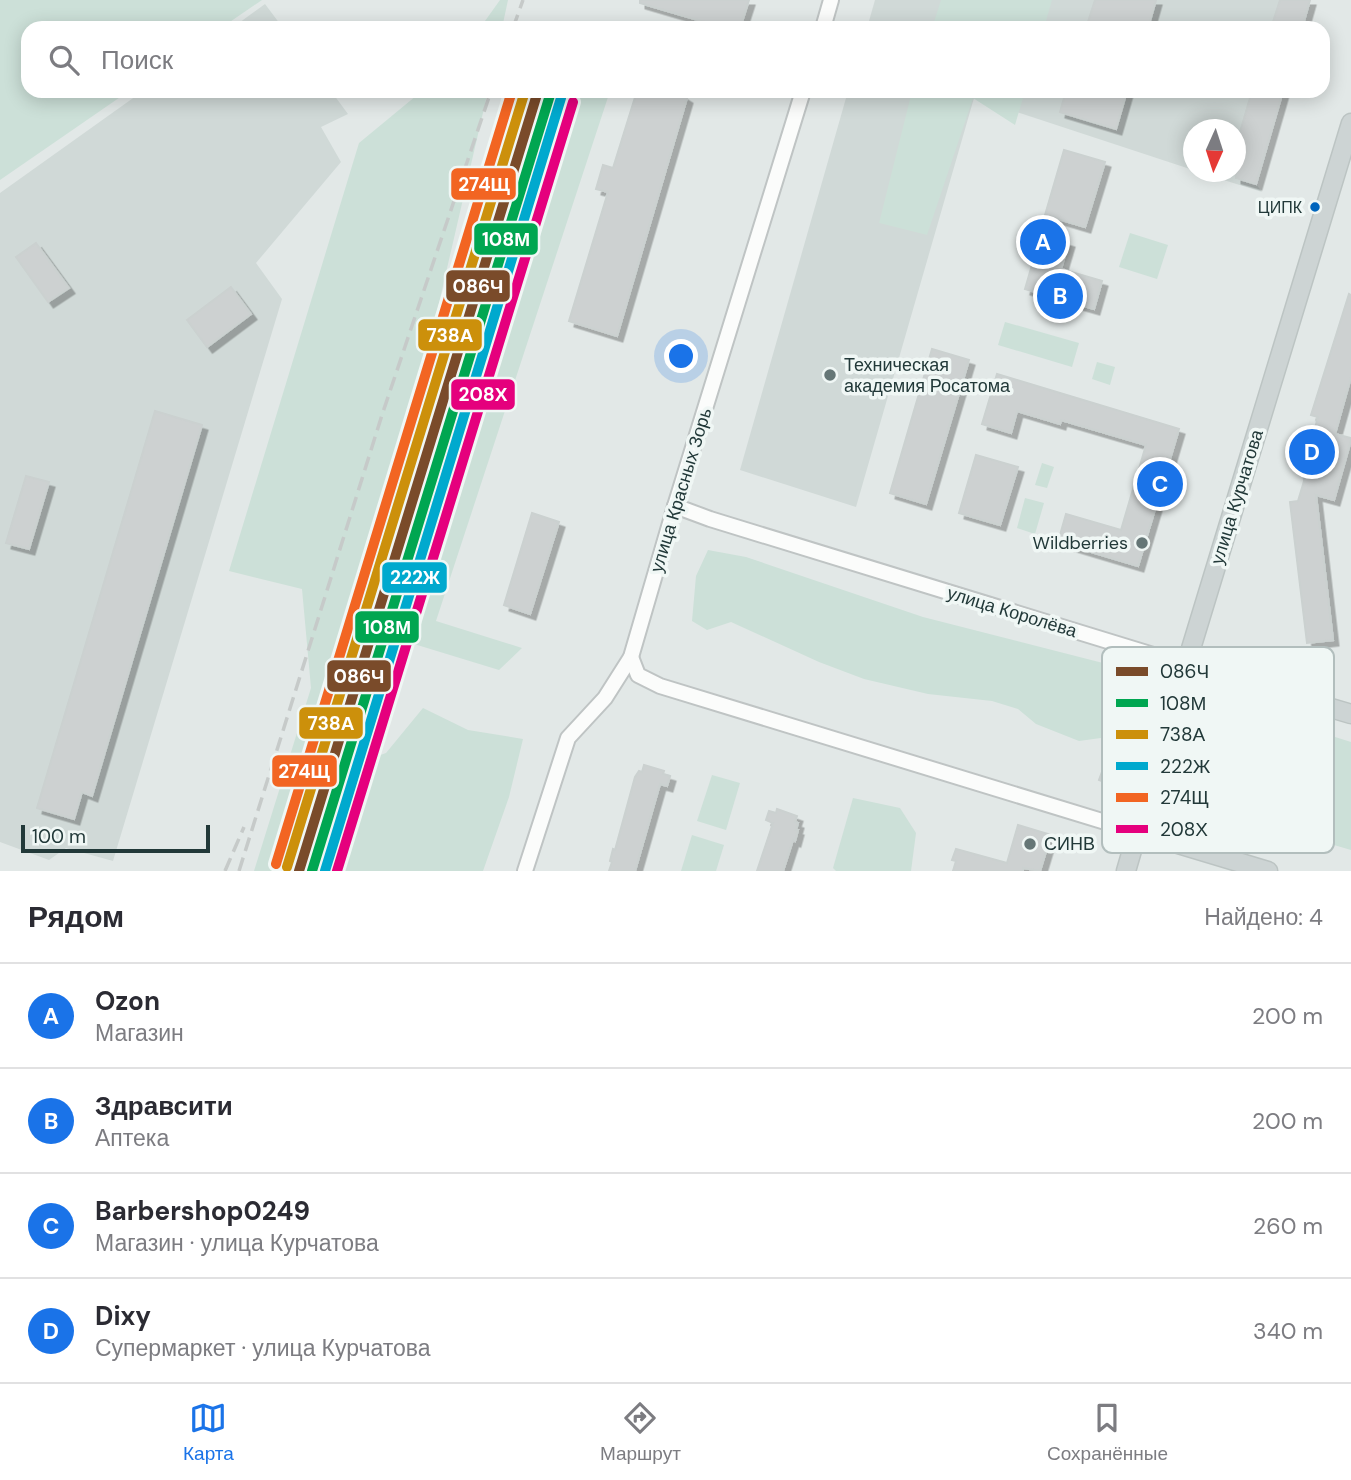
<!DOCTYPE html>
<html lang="ru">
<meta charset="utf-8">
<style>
body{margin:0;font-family:"DM Sans",sans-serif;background:#f2f2f3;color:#2b2b33}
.compass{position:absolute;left:1183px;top:119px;width:63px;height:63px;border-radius:50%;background:#fff;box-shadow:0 4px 18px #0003;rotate:183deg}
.scale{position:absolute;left:21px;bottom:18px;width:189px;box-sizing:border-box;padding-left:7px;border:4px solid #223939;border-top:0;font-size:19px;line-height:24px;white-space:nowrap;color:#223939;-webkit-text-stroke:5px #f0f7f5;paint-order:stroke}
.you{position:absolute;left:682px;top:357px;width:24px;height:24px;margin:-18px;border:5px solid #fff;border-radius:50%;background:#1a73e8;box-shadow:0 0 0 10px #1a73e833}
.badge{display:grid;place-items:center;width:46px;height:46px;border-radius:50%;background:#1a73e8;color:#fff;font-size:23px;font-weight:700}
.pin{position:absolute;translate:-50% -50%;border:4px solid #fff;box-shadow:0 2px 7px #0006}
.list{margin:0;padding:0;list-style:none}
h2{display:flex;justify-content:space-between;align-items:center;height:91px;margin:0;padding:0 28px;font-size:30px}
h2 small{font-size:23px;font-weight:400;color:#7c7c81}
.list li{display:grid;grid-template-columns:46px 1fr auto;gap:21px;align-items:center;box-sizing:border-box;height:105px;padding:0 28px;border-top:2px solid #e1e1e2}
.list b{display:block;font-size:26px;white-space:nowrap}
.list p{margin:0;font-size:23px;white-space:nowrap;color:#7c7c81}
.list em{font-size:23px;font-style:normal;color:#7c7c81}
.icon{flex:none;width:38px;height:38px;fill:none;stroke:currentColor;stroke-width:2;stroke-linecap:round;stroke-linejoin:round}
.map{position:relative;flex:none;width:1351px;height:871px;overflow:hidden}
.search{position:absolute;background:#fff;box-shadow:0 4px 18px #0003;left:21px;right:21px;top:21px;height:77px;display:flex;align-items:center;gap:18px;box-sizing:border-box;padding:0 24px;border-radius:21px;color:#7c7c81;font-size:26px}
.sheet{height:511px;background:#fff}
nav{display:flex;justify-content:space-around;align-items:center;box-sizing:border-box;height:98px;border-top:2px solid #e1e1e2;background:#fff;font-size:19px;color:#7c7c81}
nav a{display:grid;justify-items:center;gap:4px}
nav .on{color:#1a73e8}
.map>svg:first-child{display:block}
.built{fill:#d0d9d7}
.green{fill:#cce0d8}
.building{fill:#cdd1d1;stroke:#cbd1d0;stroke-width:2;filter:url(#shadow)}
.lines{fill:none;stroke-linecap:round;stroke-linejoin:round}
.minor-casing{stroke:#bfc4c4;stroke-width:18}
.major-casing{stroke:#bcc4c3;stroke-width:21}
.minor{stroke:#fbfcfb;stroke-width:14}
.major{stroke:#cdd4d4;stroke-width:18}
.rail{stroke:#c6cac9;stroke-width:3.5;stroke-dasharray:14 7;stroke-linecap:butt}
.rail-1-casing{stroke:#f0f7f5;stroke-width:16}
.rail-2-casing{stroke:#f0f7f5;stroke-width:16}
.rail-3-casing{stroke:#f0f7f5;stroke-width:16}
.rail-4-casing{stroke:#f0f7f5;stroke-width:16}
.rail-5-casing{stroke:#f0f7f5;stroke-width:16}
.rail-6-casing{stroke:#f0f7f5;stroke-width:16}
.rail-1{stroke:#7a4b2a;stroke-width:10}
.rail-2{stroke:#00a651;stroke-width:10}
.rail-3{stroke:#cc900b;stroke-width:10}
.rail-4{stroke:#00a9ce;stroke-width:10}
.rail-5{stroke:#f26522;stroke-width:10}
.rail-6{stroke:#e5007d;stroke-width:10}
.bus-dot{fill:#0065bd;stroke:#f0f7f5;stroke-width:2.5}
.poi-dot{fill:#657676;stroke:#f0f7f5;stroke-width:2.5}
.labels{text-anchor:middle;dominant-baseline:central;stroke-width:7;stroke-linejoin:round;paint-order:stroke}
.bus-label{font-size:16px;fill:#223939;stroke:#f0f7f5;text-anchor:end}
.poi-label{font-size:18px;fill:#223939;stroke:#f0f7f5;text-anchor:start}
.street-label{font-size:18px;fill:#223939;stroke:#f0f7f5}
.key{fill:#f0f7f5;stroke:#b2bebd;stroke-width:2}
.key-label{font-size:19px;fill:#223939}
.line-badge{stroke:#f0f7f5;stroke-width:2.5}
.badge-label{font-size:19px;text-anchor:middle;font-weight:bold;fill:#fff}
</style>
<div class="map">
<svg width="1351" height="871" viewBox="0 0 1351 871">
<defs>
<filter id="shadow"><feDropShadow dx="5.5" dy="5.5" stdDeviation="0" flood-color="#0004"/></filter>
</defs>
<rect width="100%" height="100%" fill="#e2e8e7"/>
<g class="built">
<polygon points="875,0 1310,0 1302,28 867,28"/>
<polygon points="265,4 283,28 232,28"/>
<polygon points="143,91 331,91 348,114 321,127 341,162 256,263 282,299 113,861 66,848 49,860 0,842 0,193"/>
<polygon points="848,91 1283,91 1256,184 1262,192 1198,172 1236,172 1236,130 1194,130 1193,170 974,98 856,507 740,470"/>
</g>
<g class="green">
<polygon points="0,0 262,0 221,28 28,28 28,91 129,91 0,180"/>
<polygon points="500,0 508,0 502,28 480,28"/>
<polygon points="941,0 1052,0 1044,28 932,28"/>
<polygon points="422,91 488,91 390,515 281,871 254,871 311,688 302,589 229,571 359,143"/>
<polygon points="569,91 610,91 436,621 522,648 499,670 414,644 390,646"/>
<polygon points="912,91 1025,91 1015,125 973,98 927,235 879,223"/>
<polygon points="1130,233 1168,245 1157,279 1119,267"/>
<polygon points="1005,322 1079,343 1072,367 998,345"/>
<polygon points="1097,362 1115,367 1110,385 1092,379"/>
<polygon points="1042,463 1054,467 1047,488 1035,485"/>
<polygon points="1025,498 1044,503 1035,534 1017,528"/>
<polygon points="708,550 746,557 923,617 1142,673 1142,689 1127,739 1108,737 1079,741 1036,724 1018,709 992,701 928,694 864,679 819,662 731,622 707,630 692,621 696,576"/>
<polygon points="423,708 468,730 523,739 509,797 483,871 323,871 349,766 386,753"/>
<polygon points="1316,731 1351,742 1351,850 1286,831"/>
<polygon points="712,775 740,783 726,830 697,821"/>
<polygon points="853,798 900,808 916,833 911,871 836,871 833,868"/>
<polygon points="692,835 724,845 716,871 681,871"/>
</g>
<g class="building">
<polygon points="640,0 749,0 740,28 725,28 640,3"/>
<polygon points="1095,0 1156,0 1148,28 1086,28"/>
<polygon points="1280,0 1310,0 1302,28 1271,28"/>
<polygon points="637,91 676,91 687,98 617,336 569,321 608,192 596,189 603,165 613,168"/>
<polygon points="1066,91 1127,91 1116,129 1060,112"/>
<polygon points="1252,91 1283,91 1256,184 1236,178 1236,146"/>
<polygon points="1064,150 1105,162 1085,227 1045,215"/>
<polygon points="1041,234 1069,242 1061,269 1102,281 1094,309 1025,289"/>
<polygon points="36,243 69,288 48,302 16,257"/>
<polygon points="231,287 251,314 207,347 187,320"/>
<polygon points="1349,294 1351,295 1351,377 1335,434 1351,438 1351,440 1334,500 1316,495 1333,640 1307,643 1290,502 1298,501 1304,481 1303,472 1318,417 1311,415"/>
<polygon points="932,349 969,360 926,504 890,493"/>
<polygon points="997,374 1179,429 1138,566 1058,542 1066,514 1121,530 1146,445 1061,420 1060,424 1017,411 1011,433 982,424"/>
<polygon points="155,411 202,425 92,796 82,792 74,819 37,808"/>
<polygon points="976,455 1018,467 1000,525 959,513"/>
<polygon points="26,476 49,482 29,549 6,543"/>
<polygon points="532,513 559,522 530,614 504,605"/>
<polygon points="1109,753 1121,758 1111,785 1099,780"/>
<polygon points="644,765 664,771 663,774 670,776 667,786 660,784 635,871 609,871 612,862 610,861 613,849 615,850 635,777 639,771 642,772"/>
<polygon points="777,809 797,816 795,822 798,823 796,830 798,830 795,841 793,840 783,871 757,871 773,823 766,820 769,811 776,813"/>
<polygon points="1018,825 1051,835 1040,871 1023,868 1023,871 953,871 956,861 952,860 956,849 1007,863"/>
</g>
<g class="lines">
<g class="minor-casing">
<g id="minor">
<polyline points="823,28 831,0"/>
<polyline points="675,506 710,519 1186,665"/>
<polyline points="631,657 638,675 660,686 1138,832"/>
<polyline points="525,871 568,738 605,698 631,657 675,506 803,91"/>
</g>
</g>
<g class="major-casing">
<g id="major">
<polyline points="1186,665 1351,714"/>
<polyline points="1138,832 1268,871"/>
<polyline points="1126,871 1186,665 1351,123"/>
</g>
</g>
<use href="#minor" class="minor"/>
<use href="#major" class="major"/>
<g class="rail">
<polyline points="513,28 523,0"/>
<polyline points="225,871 244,827"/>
<polyline points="239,871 382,415 491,91"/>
</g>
<g class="rail-1-casing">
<polyline id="rail-1" points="299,871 538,91"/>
</g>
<g class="rail-2-casing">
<polyline id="rail-2" points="312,871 550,95"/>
</g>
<g class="rail-3-casing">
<polyline id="rail-3" points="287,867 525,91"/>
</g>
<g class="rail-4-casing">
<polyline id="rail-4" points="325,871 561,98"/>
</g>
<g class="rail-5-casing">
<polyline id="rail-5" points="276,864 512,91"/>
</g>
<g class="rail-6-casing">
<polyline id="rail-6" points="337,871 573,102"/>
</g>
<use href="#rail-1" class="rail-1"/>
<use href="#rail-2" class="rail-2"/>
<use href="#rail-3" class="rail-3"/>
<use href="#rail-4" class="rail-4"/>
<use href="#rail-5" class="rail-5"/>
<use href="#rail-6" class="rail-6"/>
</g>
<circle class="bus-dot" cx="1315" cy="207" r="6"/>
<g class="poi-dot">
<circle cx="830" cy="375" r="7"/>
<circle cx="1142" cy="543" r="7"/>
<circle cx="1030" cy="844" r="7"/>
</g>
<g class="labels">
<g class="bus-label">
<text x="1302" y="207">ЦИПК</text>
</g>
<g class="poi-label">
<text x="844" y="365">Техническая<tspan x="844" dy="21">академия Росатома</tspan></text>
<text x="1128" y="543" text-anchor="end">Wildberries</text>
<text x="1044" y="844">СИНВ</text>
</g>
<g class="street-label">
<text transform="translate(681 490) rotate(-73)">улица Красных Зорь</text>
<text transform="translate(1237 497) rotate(-73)">улица Курчатова</text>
<text transform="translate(1012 612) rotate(17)">улица Королёва</text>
</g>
</g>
<rect x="1102" y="647" width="232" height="206" rx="10" class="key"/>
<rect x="1116" y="667" width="32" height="9" fill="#7a4b2a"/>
<rect x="1116" y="699" width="32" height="8" fill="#00a651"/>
<rect x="1116" y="730" width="32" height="9" fill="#cc900b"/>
<rect x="1116" y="762" width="32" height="8" fill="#00a9ce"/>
<rect x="1116" y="793" width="32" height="9" fill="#f26522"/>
<rect x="1116" y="825" width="32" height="8" fill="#e5007d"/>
<g class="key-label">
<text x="1160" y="678">086Ч</text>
<text x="1160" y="710">108М</text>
<text x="1160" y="741">738А</text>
<text x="1160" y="773">222Ж</text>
<text x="1160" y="804">274Щ</text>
<text x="1160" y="836">208Х</text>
</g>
<g class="line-badge">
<rect x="450" y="167" width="67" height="34" rx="7" fill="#f26522"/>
<rect x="473" y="222" width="66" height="34" rx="7" fill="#00a651"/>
<rect x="445" y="269" width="66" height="34" rx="7" fill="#7a4b2a"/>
<rect x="417" y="318" width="66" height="34" rx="7" fill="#cc900b"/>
<rect x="450" y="378" width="66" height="33" rx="7" fill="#e5007d"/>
<rect x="381" y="561" width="67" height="33" rx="7" fill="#00a9ce"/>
<rect x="354" y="610" width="66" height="34" rx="7" fill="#00a651"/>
<rect x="326" y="659" width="66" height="34" rx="7" fill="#7a4b2a"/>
<rect x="298" y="706" width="66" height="34" rx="7" fill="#cc900b"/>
<rect x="271" y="754" width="67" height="34" rx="7" fill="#f26522"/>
</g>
<g class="badge-label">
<text x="484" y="191">274Щ</text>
<text x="506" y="246">108М</text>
<text x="478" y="293">086Ч</text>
<text x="450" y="342">738А</text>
<text x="483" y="401">208Х</text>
<text x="415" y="584">222Ж</text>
<text x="387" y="634">108М</text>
<text x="359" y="683">086Ч</text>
<text x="331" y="730">738А</text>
<text x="304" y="778">274Щ</text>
</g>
</svg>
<svg class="compass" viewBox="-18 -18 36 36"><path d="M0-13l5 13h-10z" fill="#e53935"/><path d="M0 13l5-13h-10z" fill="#7c7c81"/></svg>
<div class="scale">100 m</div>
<div class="you"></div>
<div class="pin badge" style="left:1043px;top:242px">A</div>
<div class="pin badge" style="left:1060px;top:296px">B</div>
<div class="pin badge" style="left:1160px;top:484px">C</div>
<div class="pin badge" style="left:1312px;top:452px">D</div>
<div class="search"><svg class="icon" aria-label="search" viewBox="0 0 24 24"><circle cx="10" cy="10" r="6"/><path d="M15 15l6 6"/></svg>Поиск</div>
</div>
<section class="sheet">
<h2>Рядом<small>Найдено: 4</small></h2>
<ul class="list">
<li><span class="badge">A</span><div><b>Ozon</b><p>Магазин</p></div><em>200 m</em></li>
<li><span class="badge">B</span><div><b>Здравсити</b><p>Аптека</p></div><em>200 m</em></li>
<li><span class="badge">C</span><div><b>Barbershop0249</b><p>Магазин · улица Курчатова</p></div><em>260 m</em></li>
<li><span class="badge">D</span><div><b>Dixy</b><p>Супермаркет · улица Курчатова</p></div><em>340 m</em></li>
</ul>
</section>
<nav>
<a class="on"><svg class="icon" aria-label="map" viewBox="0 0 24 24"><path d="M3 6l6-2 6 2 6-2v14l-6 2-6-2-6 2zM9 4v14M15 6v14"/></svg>Карта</a>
<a><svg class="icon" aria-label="directions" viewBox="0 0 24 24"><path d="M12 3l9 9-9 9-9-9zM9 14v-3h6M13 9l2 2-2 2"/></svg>Маршрут</a>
<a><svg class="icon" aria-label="saved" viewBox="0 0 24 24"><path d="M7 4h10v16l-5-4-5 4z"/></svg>Сохранённые</a>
</nav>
